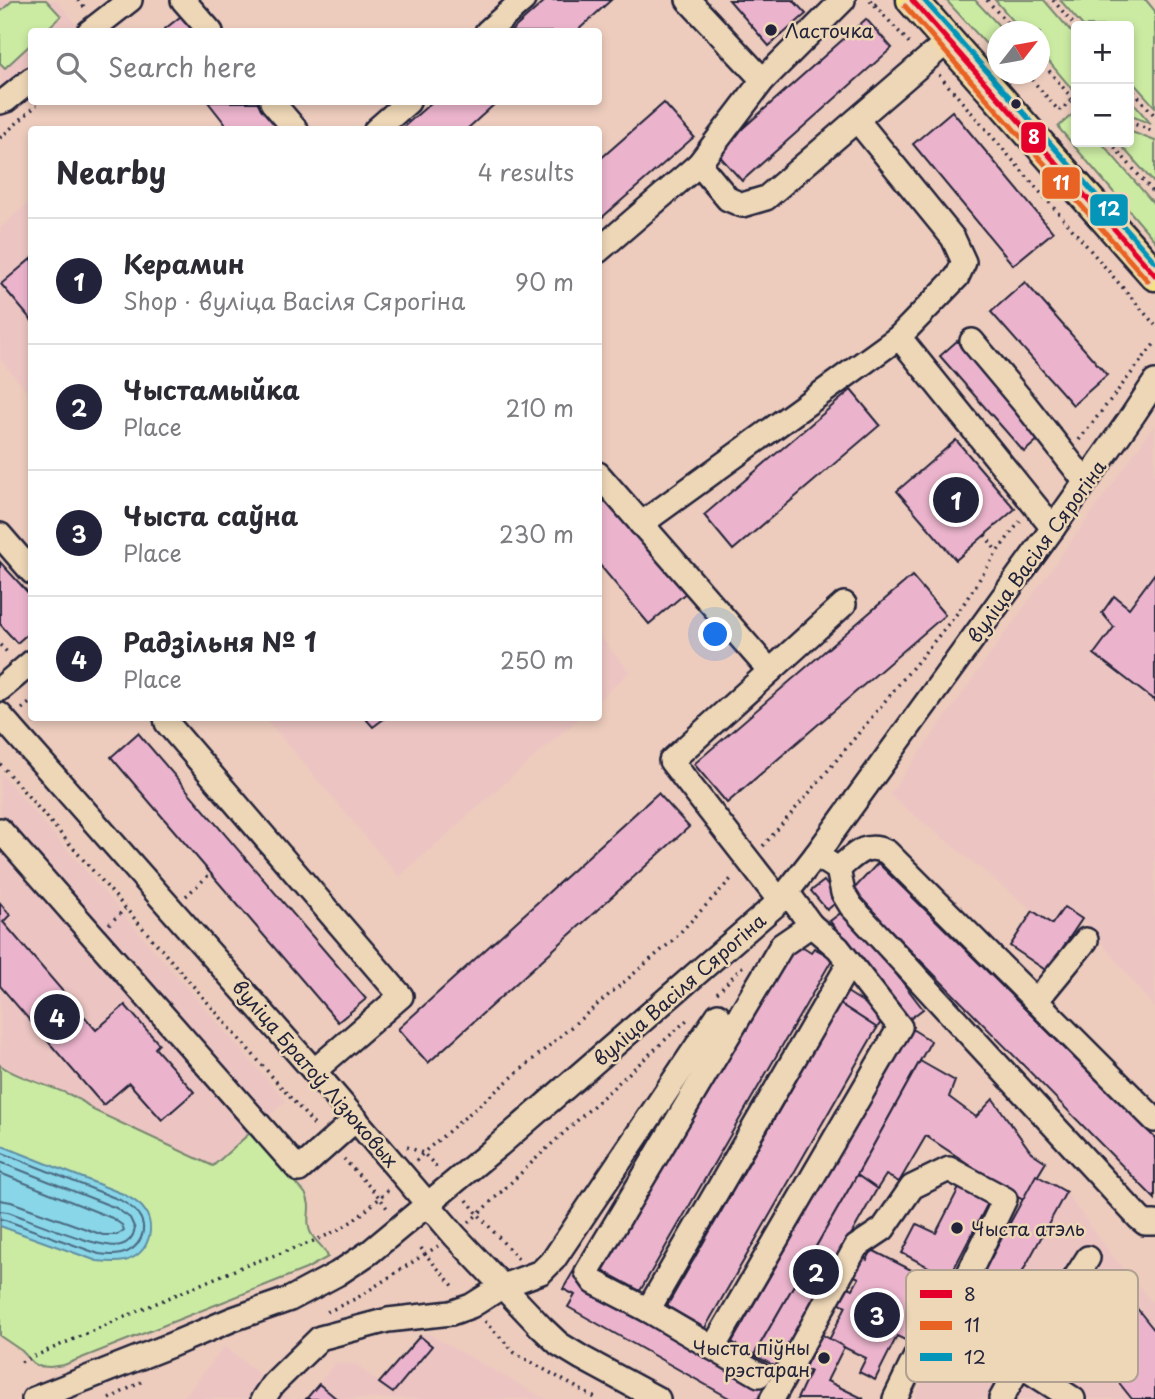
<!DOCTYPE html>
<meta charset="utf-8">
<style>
body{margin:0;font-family:"Playpen Sans",sans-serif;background:#f7f7f7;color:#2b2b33}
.controls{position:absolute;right:21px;top:21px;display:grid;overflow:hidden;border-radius:7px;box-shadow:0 4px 10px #0003}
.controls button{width:63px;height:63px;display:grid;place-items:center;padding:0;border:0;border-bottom:2px solid #e1e1e2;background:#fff;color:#2b2b33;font:35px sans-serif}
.compass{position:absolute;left:987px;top:21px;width:63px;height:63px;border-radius:50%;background:#fff;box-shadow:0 4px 10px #0003;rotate:59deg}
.you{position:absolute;left:716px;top:635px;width:24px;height:24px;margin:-18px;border:5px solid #fff;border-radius:50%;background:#1a73e8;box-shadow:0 0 0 10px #1a73e833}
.badge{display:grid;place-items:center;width:46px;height:46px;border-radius:50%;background:#22223b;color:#fff;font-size:23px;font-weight:700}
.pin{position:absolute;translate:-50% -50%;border:4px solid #fff;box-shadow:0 2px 7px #0006}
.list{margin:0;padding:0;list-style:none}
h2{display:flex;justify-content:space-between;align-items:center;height:91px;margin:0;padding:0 28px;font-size:30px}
h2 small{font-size:23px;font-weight:400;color:#7c7c81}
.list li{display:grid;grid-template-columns:46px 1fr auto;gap:21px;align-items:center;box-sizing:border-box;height:126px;padding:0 28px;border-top:2px solid #e1e1e2}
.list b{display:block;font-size:26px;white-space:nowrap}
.list p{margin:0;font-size:23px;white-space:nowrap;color:#7c7c81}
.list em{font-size:23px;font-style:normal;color:#7c7c81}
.icon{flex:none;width:38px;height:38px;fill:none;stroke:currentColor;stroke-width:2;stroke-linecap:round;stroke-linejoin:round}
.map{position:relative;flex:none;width:1155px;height:1399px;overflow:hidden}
.search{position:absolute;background:#fff;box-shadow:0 4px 10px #0003;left:28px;top:28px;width:574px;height:77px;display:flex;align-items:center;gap:18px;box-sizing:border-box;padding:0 24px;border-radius:7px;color:#7c7c81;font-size:26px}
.panel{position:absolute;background:#fff;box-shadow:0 4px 10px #0003;left:28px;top:126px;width:574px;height:595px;border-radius:7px}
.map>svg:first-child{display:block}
.built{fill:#ecc5c2}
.green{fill:#cbeba3;stroke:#76866f;stroke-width:2}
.water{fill:#89d6e9;stroke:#608ea3;stroke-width:2}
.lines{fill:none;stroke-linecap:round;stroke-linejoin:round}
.shore{stroke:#4b6a81;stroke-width:2}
.building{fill:#ebb4cc;stroke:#22223b;stroke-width:2}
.minor-casing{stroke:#22223b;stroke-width:28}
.major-casing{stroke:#22223b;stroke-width:35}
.path{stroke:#22223b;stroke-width:3.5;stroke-dasharray:2 5;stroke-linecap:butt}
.minor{stroke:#eed7b7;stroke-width:23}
.major{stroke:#f6e381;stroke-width:30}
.bus-1-casing{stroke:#eed7b7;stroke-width:10}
.bus-2-casing{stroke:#eed7b7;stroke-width:10}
.bus-3-casing{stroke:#eed7b7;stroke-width:10}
.bus-1{stroke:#e4002b;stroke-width:5}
.bus-2{stroke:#e86223;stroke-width:5}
.bus-3{stroke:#0595b8;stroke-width:5}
.poi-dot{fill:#22223b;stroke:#eed7b7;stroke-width:2.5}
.labels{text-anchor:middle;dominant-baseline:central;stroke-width:5;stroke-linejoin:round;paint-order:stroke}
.poi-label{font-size:19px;fill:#22223b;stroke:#eed7b7;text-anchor:start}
.street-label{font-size:19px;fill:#22223b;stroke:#eed7b7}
.key{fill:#eed7b7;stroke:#b1a192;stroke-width:2}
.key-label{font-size:19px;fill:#22223b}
.line-badge{stroke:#eed7b7;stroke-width:2.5}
.badge-label{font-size:19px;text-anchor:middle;font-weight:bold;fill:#fff}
</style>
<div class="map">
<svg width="1155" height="1399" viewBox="0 0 1155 1399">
<rect width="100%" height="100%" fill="#edccbd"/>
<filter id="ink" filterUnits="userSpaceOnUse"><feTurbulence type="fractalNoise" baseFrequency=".0143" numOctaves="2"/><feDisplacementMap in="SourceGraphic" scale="14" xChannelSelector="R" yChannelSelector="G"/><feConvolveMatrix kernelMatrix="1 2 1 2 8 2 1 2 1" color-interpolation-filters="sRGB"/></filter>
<g filter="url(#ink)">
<g class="built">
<polygon points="0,0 56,0 83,31 32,32 31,93 0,120"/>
<polygon points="31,200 31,396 0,360 0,228"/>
<polygon points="1155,424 1155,1009 1082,919 1064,907 1052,924 1033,911 889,795"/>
<polygon points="598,634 630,672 599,700 598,700"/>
<polygon points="265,718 579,718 399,877"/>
<polygon points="0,772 286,1101 214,1166 0,1067"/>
<polygon points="1036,1175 1066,1192 1111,1254 1155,1305 1155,1399 913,1399"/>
<polygon points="427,1333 546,1399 306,1399 335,1363 356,1364 380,1383 420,1336"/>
<polygon points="225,1346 290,1399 182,1399"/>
</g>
<g class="green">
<polygon points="13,0 46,0 61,16 45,31 32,32 31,44 5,68 0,63 0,12"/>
<polygon points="946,0 975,0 1004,31 998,32 997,56"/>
<polygon points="995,0 1044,0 1076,37 1076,94 1040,51 1040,32 1022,31"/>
<polygon points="1060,0 1146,0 1155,11 1155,107 1129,78 1129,26 1083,26"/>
<polygon points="1129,98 1151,124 1129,115"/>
<polygon points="1075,112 1076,142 1101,142 1155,205 1155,241 1058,127"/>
<polygon points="1129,131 1155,141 1155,184 1118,142 1129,142"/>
<path d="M0,1065C26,1084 72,1088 93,1110L213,1166L251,1132L305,1193C313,1208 306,1214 309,1228C311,1240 324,1245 328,1257L306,1269L64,1365L50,1367L36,1366L22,1351L0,1336Z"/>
</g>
<path class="water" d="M0,1145L123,1194C130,1198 136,1201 142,1207C158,1226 149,1254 125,1261C117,1263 106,1262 97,1261L0,1226Z"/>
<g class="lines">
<g class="shore">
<path d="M0,1152L120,1200C127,1204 134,1208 138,1214C150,1230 139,1250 121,1254C114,1256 106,1255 99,1254L5,1220L0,1219"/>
<path d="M0,1162L116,1208L130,1218L135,1229C133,1237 129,1243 121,1245C103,1251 29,1219 8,1212L0,1211"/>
<polyline points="0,1173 112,1218 122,1225 124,1230 117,1235 103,1235 11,1202 0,1200"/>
</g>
</g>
<g class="building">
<polygon points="546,0 611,0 576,32 510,32"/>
<polygon points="729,0 793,0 806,14 769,46"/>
<polygon points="185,13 200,32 161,32"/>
<polygon points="866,19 892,48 742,181 716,152"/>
<polygon points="208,102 257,102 279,130 230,130"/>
<polygon points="432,102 497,102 466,130 400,130"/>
<polygon points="664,103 694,137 598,221 598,161"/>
<polygon points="952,111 1053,232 1013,265 913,144"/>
<polygon points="32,258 32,321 1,284"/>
<polygon points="1025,282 1107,375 1073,405 991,312"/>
<polygon points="957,341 1040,438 1024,452 940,356"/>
<polygon points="851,390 880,425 733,550 704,515"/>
<polygon points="956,440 1015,509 956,560 897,491"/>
<polygon points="598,486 687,592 649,624 598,563"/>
<polygon points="0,562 32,597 32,630 17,643 0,624"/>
<polygon points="1155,573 1155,701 1094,654 1114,627 1102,613 1114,596 1129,608"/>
<polygon points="912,576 945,615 727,803 694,764"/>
<polygon points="365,718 385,718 373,727"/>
<polygon points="138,733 366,999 338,1022 111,757"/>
<polygon points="658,793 689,827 428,1063 398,1029"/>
<polygon points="878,863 1155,1138 1155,1199 852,891"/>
<polygon points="824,881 839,900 827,910 811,891"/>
<polygon points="0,903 10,915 3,922 96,1030 125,1005 159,1044 155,1048 194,1092 162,1120 129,1083 103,1105 0,986"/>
<polygon points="1064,907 1082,919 1047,971 1010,946 1033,911 1052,924"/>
<polygon points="846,909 923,1009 907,1021 830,921"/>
<polygon points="794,941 811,952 814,948 833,958 640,1291 603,1271"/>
<polygon points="847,992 885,1016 877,1028 840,1004"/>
<polygon points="840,1004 877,1028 705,1328 667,1306"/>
<polygon points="912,1029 931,1041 857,1175 754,1355 732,1342"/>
<polygon points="920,1061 955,1081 949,1097 976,1117 993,1099 1031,1152 1046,1162 1023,1200 926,1136 899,1182 886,1175 877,1189 857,1175"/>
<polygon points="857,1175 877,1189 776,1367 754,1355"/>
<polygon points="1036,1175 1066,1192 1007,1300 977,1284"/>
<polygon points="959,1188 988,1203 949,1278 902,1253 917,1224 936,1233"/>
<polygon points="872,1250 925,1277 908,1312 918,1318 907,1341 897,1336 875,1380 859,1372 866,1358 829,1340 846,1306 838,1302 846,1286 853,1289 859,1278 848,1273 857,1255 867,1260"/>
<polygon points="573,1272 583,1277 580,1284 764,1388 758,1399 731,1399 568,1307 575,1295 563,1289"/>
<polygon points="1119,1286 1155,1331 1155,1399 1132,1399 1072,1324"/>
<polygon points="821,1334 844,1347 827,1381 864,1399 797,1399 810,1371 804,1369"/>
<polygon points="420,1336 432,1346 393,1393 379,1383"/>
<polygon points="319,1384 337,1399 306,1399"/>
</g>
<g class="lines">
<g class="minor-casing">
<g id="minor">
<polyline points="183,0 211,32"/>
<polyline points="688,0 763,80"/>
<polyline points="89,32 130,0"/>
<polyline points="487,32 523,0"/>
<polyline points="0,102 6,100 32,79"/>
<polyline points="272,102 296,130"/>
<polyline points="857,120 953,238 964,262 957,277 899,337 1053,528"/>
<polyline points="376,130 408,102"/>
<polyline points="699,164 763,80 843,0"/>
<polyline points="598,251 699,164 728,199 742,205 766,198 948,41"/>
<polyline points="972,341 1024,403 1085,481"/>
<polyline points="598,474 770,671"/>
<polyline points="641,524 899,337"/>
<polyline points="0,535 32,572"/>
<polyline points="0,689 32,662"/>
<polyline points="0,715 314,1071 455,1236 541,1327 559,1344 582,1358 658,1399"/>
<polyline points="166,718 167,723 401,996 314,1071"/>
<polyline points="0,830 299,1170 356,1119"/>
<polyline points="816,855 838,869 843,893 851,906 1139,1218 1145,1223 1155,1223"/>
<path d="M838,869C854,856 864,841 887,852L1155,1120"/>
<polyline points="780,901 671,761 844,604"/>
<polyline points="1036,1001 1086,940"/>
<polyline points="648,1310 849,964"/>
<polyline points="713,1348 900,1027 838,948 811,925"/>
<polyline points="759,1375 648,1310 594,1282 587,1272 782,945 811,925 787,892"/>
<polyline points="34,1399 171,1345 233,1319 290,1299 337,1274 370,1252 499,1145 780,901 816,855 1053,528 1133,415 1155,382"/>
<polyline points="263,1399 273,1384 320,1338 388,1320 451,1313 471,1306 503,1286 541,1272 554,1259 718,1015"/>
<polyline points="772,1399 856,1247 883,1229 912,1187 949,1169 1005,1199 961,1290 945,1296 895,1399"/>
<polyline points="1001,1399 1020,1365"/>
<polyline points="1073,1399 1020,1365 1088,1258"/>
</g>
</g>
<g class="major-casing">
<polyline id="major" points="912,0 1155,275"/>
</g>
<g class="path">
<polyline points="78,0 86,9"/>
<polyline points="870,0 912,46"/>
<polyline points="987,0 1015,32"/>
<polyline points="1053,0 1076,27"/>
<polyline points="875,5 880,0"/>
<polyline points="1040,60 1076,103"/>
<polyline points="1027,74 1059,111 1073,99 1076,100"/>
<polyline points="939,75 1155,325"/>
<polyline points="1129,86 1155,116"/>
<polyline points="1129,122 1155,132"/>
<polyline points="0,138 37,105"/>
<polyline points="1110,142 1155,194"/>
<polyline points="1079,440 1155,343"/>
<polyline points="985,535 997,552"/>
<polyline points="0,645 8,653"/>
<polyline points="22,709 32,701"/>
<polyline points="0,764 316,1127"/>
<polyline points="763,846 816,785 959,611 997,552 1021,520"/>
<polyline points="186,896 211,873"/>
<polyline points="109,924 125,909"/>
<polyline points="717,993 743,966"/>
<polyline points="407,1147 423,1153 671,942 734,876"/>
<polyline points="416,1161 423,1153 437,1167"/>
<polyline points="388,1190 380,1198 389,1211"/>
<polyline points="467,1200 478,1214 469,1222"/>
<polyline points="421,1248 425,1254 438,1246"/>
<polyline points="518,1259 478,1214 544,1151 688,1019"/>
<polyline points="327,1312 357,1298 425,1254 456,1289"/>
<polyline points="485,1321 515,1353 597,1399"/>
<path d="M21,1362C93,1331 164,1299 237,1269C271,1255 309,1246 341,1228C356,1220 367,1209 380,1198L344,1159"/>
<polyline points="109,1399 141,1382"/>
</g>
<use href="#minor" class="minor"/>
<use href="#major" class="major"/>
<g class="bus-1-casing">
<polyline id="bus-1" points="912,0 1155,275"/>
</g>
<g class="bus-2-casing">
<polyline id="bus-2" points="905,6 1148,281"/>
</g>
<g class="bus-3-casing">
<polyline id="bus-3" points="924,0 1155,262"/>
</g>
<use href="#bus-1" class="bus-1"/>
<use href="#bus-2" class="bus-2"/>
<use href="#bus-3" class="bus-3"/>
</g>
</g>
<g class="poi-dot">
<circle cx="771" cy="30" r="7"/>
<circle cx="1016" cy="104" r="6"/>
<circle cx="957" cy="1228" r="7"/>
<circle cx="824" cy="1358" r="7"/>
</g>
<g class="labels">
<g class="poi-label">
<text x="785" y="30">Ласточка</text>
<text x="971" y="1228">Чыста атэль</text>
<text x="810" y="1347" text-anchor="end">Чыста піўны<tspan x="810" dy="22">рэстаран</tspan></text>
</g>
<g class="street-label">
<text transform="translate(1036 551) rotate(-54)">вуліца Васіля Сярогіна</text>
<text transform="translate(679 989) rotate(-41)">вуліца Васіля Сярогіна</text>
<text transform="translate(316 1073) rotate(49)">вуліца Братоў Лізюковых</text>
</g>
</g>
<rect x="906" y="1270" width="232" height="112" rx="10" class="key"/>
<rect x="920" y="1290" width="32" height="8" fill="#e4002b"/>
<rect x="920" y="1321" width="32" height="9" fill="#e86223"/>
<rect x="920" y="1353" width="32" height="8" fill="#0595b8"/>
<g class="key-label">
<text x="964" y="1301">8</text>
<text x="964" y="1332">11</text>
<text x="964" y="1364">12</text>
</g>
<g class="line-badge">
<rect x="1020" y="121" width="27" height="33" rx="7" fill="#e4002b"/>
<rect x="1041" y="166" width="40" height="34" rx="7" fill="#e86223"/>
<rect x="1089" y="193" width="40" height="34" rx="7" fill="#0595b8"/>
</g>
<g class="badge-label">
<text x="1034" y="144">8</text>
<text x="1061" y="190">11</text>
<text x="1109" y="216">12</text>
</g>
</svg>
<div class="controls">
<button>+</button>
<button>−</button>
</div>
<svg class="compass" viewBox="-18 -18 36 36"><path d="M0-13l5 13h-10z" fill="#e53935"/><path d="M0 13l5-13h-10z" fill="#7c7c81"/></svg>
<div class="you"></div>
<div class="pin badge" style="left:956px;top:500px">1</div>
<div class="pin badge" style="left:816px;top:1272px">2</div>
<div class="pin badge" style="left:877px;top:1315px">3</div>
<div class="pin badge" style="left:57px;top:1017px">4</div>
<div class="search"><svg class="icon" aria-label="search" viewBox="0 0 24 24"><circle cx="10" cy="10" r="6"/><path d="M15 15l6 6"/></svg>Search here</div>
<section class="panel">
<h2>Nearby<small>4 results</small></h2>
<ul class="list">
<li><span class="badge">1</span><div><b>Керамин</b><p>Shop · вуліца Васіля Сярогіна</p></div><em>90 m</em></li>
<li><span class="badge">2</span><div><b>Чыстамыйка</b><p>Place</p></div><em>210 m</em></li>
<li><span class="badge">3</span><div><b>Чыста саўна</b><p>Place</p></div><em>230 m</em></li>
<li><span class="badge">4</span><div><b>Радзільня № 1</b><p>Place</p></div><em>250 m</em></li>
</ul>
</section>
</div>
